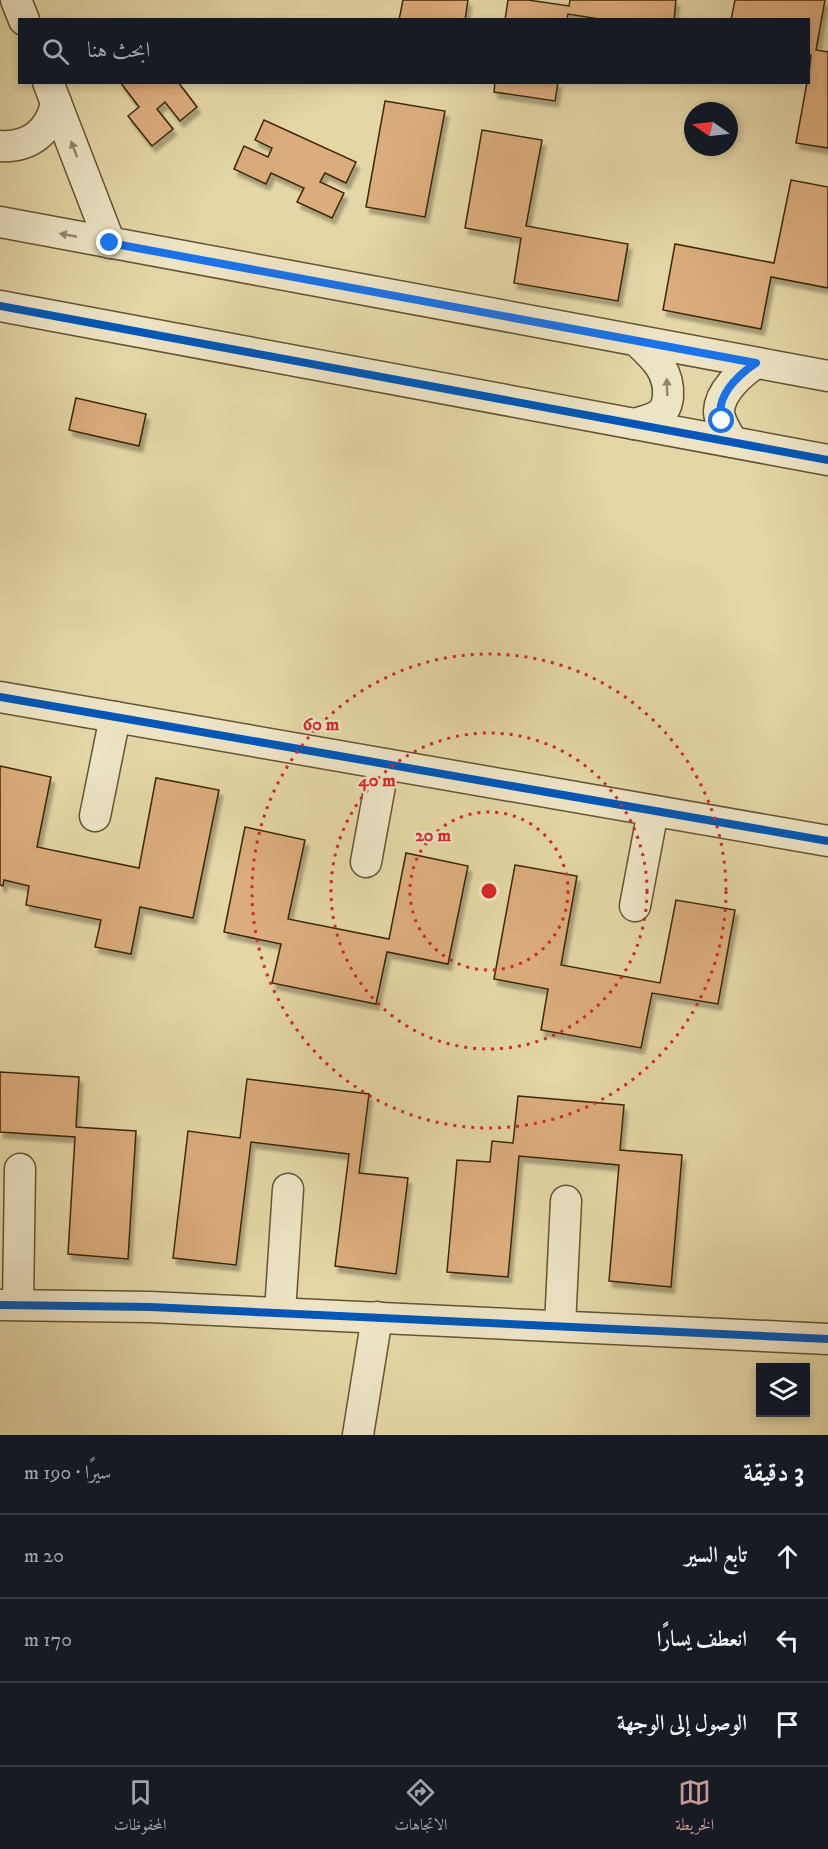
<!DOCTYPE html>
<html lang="ar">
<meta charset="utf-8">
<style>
body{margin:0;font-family:"IM FELL DW Pica",Amiri,serif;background:#20242c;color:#f1f3f6;direction:rtl}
.controls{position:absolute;right:18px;bottom:18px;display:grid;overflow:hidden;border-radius:0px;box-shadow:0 3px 9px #0003}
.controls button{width:54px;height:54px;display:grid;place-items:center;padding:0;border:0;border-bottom:2px solid #363941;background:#171b24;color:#f1f3f6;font:30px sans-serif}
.compass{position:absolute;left:684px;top:102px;width:54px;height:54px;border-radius:50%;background:#171b24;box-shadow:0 3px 9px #0003;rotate:284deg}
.stop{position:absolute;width:18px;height:18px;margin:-14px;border:4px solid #1a73e8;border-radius:50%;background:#fff}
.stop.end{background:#1a73e8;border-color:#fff;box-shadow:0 2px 6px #0008}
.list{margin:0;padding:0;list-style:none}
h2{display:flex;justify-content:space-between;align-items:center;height:78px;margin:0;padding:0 24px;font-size:26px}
h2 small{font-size:20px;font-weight:400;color:#9ea1a6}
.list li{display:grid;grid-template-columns:39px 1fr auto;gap:18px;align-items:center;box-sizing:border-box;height:84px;padding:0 24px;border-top:2px solid #363941}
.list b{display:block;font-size:22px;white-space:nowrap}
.list em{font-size:20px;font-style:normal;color:#9ea1a6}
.icon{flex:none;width:33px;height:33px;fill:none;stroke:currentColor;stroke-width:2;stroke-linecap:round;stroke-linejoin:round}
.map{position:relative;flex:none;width:828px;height:1435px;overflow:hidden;direction:ltr}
.search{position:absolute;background:#171b24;box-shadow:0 3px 9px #0003;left:18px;right:18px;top:18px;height:66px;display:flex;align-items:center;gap:15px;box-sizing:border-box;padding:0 21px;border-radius:0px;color:#9ea1a6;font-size:22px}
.sheet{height:330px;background:#171b24}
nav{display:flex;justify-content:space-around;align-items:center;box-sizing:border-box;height:84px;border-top:2px solid #363941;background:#171b24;font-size:16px;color:#9ea1a6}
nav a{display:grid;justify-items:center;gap:3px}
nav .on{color:#c59692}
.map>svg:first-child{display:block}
.building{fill:#dbac7c;stroke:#3b280c;stroke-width:1.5;filter:url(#shadow)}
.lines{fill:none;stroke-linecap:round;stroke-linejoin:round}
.minor-casing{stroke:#655432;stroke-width:33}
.minor{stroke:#ede4c5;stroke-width:30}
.cycleway-casing{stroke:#ede4c5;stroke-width:11}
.cycleway{stroke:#0057b8;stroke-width:8}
.oneway{fill:#948668}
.route{stroke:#1a73e8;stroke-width:8}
.ring{fill:none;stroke:#d62828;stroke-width:3;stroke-dasharray:3 6}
.centre{fill:#d62828;stroke:#ede4c5;stroke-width:3}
.ring-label{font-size:18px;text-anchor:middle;font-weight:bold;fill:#d62828;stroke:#ede4c5;stroke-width:4.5;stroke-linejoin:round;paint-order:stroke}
</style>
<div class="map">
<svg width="828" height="1435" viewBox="0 0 828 1435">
<defs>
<filter id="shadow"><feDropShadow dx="3.5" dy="6" stdDeviation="1.5" flood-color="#0004"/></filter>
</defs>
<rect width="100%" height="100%" fill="#e4d6a6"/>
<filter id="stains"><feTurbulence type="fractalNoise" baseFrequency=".00333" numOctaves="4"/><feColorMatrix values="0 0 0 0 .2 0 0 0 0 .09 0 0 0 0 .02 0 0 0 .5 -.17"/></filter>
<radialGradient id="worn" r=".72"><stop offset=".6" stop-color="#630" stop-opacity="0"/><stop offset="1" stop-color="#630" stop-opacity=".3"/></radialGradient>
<g class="building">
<polygon points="403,0 468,0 465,20 399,20"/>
<polygon points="508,0 528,0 569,6 570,0 676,0 674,20 606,20 568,14 567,20 505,20"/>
<polygon points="735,0 825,0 816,50 828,52 828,148 796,143 807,82 808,82 811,55 808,55 808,20 731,20"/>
<polygon points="120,82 178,82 197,107 180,121 165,102 157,109 173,129 152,146 128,116 139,107"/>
<polygon points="495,82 558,82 555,101 494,92"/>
<polygon points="385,101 445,111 425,217 366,207"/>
<polygon points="264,120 356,162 346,183 325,173 320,182 344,193 332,218 297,202 304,188 271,173 266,184 234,169 244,146 268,157 272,148 255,140"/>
<polygon points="482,130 542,140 526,226 628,244 618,301 514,283 521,238 465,228"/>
<polygon points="791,180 828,187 828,288 771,277 761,329 663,310 675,244 774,263"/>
<polygon points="76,398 146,414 139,446 69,430"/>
<polygon points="0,766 51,777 37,847 139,868 156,778 219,790 193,918 140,907 131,954 95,947 101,920 26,905 29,886 4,880 3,886 0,885"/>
<polygon points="245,827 305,840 288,919 389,939 406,853 468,866 448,964 387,952 376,1004 272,983 281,944 224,932"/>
<polygon points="515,865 577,876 561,965 660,983 676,900 735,910 718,1004 652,993 641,1048 541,1030 548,989 494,979"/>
<polygon points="0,1072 79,1077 76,1127 136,1131 128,1259 68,1254 75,1137 0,1132"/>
<polygon points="247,1079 369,1094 359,1173 408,1178 396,1274 335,1266 349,1154 251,1142 236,1265 173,1258 188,1131 240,1138"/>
<polygon points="518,1096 624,1105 620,1150 682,1155 671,1287 609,1281 619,1165 519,1156 508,1277 447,1272 457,1160 490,1162 492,1141 513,1143"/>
</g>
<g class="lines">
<g class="minor-casing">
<g id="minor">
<polyline points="16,0 24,20"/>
<polyline points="48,82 110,243"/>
<path d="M0,146C29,148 50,132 56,103"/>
<polyline points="0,222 828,376"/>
<polyline points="0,306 828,460"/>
<path d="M634,424C641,422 650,420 657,416C665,412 667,405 668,397C670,371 654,357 637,341"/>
<path d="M732,442C728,433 719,422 719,411C720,391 741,373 756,363"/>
<polyline points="0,697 828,841"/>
<polyline points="95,816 115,717"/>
<polyline points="366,862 384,764"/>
<polyline points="635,906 653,811"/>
<polyline points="0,1305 150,1307 828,1339"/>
<polyline points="18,1305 20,1169"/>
<polyline points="280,1312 288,1189"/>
<polyline points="560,1326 566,1201"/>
<polyline points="358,1435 377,1317"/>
</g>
</g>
<use href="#minor" class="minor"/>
<g class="cycleway-casing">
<g id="cycleway">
<polyline points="0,306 828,460"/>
<polyline points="0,697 828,841"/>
<polyline points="0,1305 150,1307 828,1339"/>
</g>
</g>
<use href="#cycleway" class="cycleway"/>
</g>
<defs><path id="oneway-solid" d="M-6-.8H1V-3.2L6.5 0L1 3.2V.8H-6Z" transform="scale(1.5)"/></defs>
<g class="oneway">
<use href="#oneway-solid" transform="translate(74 149) rotate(-111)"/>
<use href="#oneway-solid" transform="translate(68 235) rotate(-169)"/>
<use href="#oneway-solid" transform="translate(667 387) rotate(-92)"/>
</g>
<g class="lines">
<path class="route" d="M110,243L756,363C738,375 714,397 722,421"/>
</g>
<g class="ring">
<circle cx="489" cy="891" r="79"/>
<circle cx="489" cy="891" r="158"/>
<circle cx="489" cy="891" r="237"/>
</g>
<circle cx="489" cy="891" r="9" class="centre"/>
<g class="ring-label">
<text x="321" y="730">60 m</text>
<text x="377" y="786">40 m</text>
<text x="433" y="841">20 m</text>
</g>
<rect width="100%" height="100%" filter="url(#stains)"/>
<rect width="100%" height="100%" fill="url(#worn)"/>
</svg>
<div class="controls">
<button><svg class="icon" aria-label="layers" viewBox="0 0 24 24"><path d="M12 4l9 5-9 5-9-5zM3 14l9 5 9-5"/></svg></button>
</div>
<svg class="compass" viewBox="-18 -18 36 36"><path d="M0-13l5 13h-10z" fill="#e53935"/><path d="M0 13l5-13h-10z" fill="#9ea1a6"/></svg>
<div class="stop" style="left:722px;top:421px"></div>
<div class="stop end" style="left:110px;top:243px"></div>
<div class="search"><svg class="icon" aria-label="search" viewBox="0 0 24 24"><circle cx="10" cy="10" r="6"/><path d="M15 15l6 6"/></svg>ابحث هنا</div>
</div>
<section class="sheet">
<h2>3 دقيقة<small>سيرًا · 190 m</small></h2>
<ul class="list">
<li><svg class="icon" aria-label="ahead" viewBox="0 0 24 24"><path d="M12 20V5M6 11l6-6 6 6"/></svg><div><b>تابع السير</b></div><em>20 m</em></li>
<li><svg class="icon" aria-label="left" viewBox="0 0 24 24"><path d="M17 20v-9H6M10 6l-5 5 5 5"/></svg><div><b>انعطف يسارًا</b></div><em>170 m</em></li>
<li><svg class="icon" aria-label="arrive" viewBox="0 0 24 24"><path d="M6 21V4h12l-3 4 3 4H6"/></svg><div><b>الوصول إلى الوجهة</b></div></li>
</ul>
</section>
<nav>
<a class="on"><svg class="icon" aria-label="map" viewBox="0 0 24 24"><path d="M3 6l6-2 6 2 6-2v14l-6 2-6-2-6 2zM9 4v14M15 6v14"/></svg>الخريطة</a>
<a><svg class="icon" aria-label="directions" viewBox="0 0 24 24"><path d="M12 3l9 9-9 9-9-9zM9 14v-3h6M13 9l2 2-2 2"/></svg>الاتجاهات</a>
<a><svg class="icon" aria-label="saved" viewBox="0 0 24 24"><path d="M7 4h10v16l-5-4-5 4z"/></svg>المحفوظات</a>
</nav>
